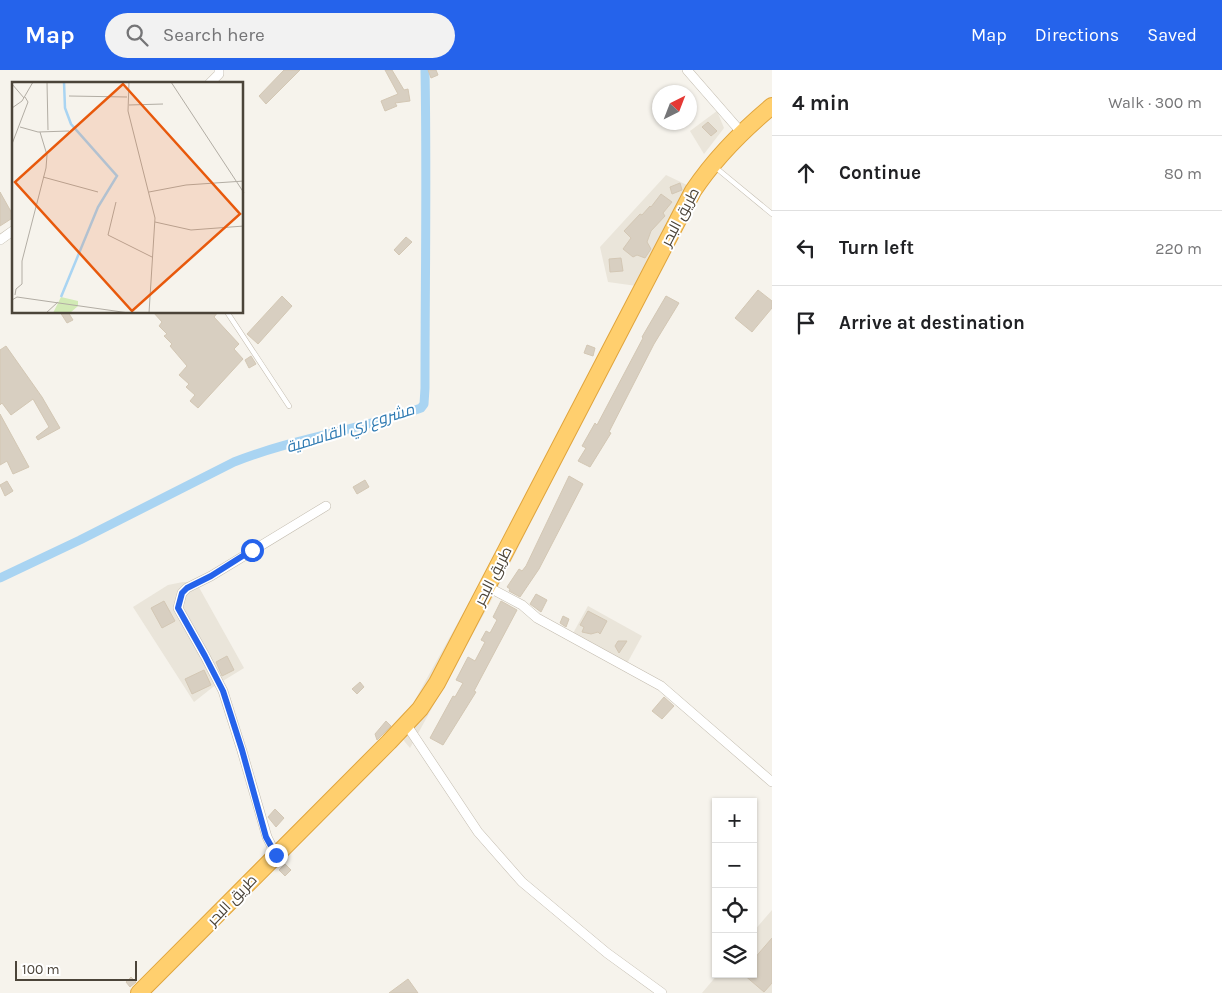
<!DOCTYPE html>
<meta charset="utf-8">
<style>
body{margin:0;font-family:Karla,Cairo,sans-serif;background:#f2f2f2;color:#202124}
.controls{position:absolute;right:15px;bottom:15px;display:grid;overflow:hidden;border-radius:0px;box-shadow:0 1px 4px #0004}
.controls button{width:45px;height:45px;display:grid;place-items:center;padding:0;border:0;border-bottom:1px solid #e0e0e0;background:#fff;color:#202124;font:25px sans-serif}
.compass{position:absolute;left:652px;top:15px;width:45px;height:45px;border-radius:50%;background:#fff;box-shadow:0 1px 4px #0004;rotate:42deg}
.scale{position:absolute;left:15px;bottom:12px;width:122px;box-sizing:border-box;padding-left:5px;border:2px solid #4b4439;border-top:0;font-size:14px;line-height:18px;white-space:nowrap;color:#4b4439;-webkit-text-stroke:4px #fff;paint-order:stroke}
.stop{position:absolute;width:15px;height:15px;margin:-11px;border:4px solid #2563eb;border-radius:50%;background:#fff}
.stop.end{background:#2563eb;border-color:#fff;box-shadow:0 1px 5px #0008}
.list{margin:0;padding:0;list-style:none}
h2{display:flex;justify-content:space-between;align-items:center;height:65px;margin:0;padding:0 20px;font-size:21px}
h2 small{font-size:16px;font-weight:400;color:#757577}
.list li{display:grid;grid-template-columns:32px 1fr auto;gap:15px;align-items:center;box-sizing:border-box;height:75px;padding:0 20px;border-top:1px solid #e0e0e0}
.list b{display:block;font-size:19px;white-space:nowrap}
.list em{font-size:16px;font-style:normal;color:#757577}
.icon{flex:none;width:28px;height:28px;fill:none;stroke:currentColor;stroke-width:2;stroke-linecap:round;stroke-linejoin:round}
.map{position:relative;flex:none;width:772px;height:923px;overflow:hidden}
header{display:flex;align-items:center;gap:30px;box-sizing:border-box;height:70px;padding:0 25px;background:#2563eb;color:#fff}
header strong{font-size:24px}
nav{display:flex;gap:28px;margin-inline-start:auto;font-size:18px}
.search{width:350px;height:45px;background:#f2f2f2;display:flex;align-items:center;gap:12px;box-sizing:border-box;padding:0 18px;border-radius:28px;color:#757577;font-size:19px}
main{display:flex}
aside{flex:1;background:#fff}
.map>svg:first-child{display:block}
.residential{fill:#eae5da}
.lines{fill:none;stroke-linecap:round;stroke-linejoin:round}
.canal{stroke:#a9d4f2;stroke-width:9}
.building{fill:#d8cfc1;stroke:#d3c7b4}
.lane-casing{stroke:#c2bbae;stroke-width:5.5}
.street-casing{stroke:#c2bbae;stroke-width:10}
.highway-casing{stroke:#e0a43c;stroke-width:18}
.lane{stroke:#fff;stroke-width:4.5}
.street{stroke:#fff;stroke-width:9}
.highway{stroke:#ffcf6e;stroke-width:16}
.route{stroke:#2563eb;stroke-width:6}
.labels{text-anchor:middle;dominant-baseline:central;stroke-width:4;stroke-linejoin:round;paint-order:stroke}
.street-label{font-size:15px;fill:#4b4439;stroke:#fff}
.water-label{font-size:16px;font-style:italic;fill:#2e7ab2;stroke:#fff}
.inset-river{fill:none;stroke:#a9d4f2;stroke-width:2.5}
.inset-road{fill:none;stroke:#b2ada4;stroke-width:1}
.view{fill:#e8590c;fill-opacity:0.15;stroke:#e8590c;stroke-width:2.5}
.inset-edge{fill:none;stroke:#4b4439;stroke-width:2.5}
</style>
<header>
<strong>Map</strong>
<div class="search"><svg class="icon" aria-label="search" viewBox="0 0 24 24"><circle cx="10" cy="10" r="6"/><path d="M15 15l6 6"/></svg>Search here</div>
<nav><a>Map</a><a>Directions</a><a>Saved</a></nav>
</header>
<main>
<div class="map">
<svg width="772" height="923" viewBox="0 0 772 923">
<rect width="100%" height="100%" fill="#f6f3ec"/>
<g class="residential">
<polygon points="717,41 724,58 704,84 690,61"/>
<polygon points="666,105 687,115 646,194 652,213 491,531 410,678 400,666 411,637 644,217 608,212 600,177"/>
<polygon points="183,512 196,512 244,598 213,617 194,632 133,537 168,515"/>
<polygon points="588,536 642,566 625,597 571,567"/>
<polygon points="772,840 772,923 702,923 718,904 753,904 753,862"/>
</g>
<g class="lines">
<path class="canal" d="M0,508L80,470L234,392C294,368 360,360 421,338L424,334L425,318C425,212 427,106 425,0"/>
</g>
<g class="building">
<polygon points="284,0 300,0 266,34 259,26"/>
<polygon points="385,0 392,0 404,20 408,19 410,31 395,33 397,36 385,41 381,31 398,24"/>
<polygon points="428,0 436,0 438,5 431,8"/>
<polygon points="708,52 717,61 711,66 702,57"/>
<polygon points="680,113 682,120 672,124 670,117"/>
<polygon points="0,122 14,147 0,156"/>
<polygon points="661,124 672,132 663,143 665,146 651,161 647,172 651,179 645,188 637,185 633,187 623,179 631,168 624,161 640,144 642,145 650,136 651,137"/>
<polygon points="406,167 412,172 399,185 394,180"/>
<polygon points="621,188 623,201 610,202 609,189"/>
<polygon points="758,220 772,231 772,238 752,262 735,248"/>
<polygon points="282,226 292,236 258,274 247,264"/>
<polygon points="666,226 679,233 654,274 609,362 611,363 590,397 578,391 586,378 582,376 595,353 597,355 643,268 642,267"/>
<polygon points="60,242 68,242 73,250 67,253"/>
<polygon points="153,242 218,242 214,247 239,274 234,279 243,289 198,338 190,331 195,325 186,317 189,314 179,305 187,296 170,276 172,274 164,266 167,264 159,256 162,252"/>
<polygon points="587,275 595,278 593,286 584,283"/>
<polygon points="6,276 42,327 60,358 38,370 36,367 49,357 33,329 11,345 2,333 0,335 0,280"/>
<polygon points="251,286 256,294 249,298 245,290"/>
<polygon points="0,344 29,397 13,404 7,391 0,395"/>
<polygon points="569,406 583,414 539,499 520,527 509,521 510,519 507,517 519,499 522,501 526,496"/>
<polygon points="365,410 369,417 357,424 353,417"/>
<polygon points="7,411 13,421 5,426 0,415"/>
<polygon points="536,524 547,530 541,542 530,534"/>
<polygon points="164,531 175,551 162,558 151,538"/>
<polygon points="501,531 517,540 474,621 476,622 443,675 430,668 453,626 455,627 463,613 456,610 468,587 475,591 485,572 481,570 486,561 490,563 497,550 493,547"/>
<polygon points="588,541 607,551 600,564 598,562 591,564 582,562 584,557 580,555"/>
<polygon points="563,546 569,549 566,557 560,553"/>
<polygon points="618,571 627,571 619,583 615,576"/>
<polygon points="227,586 234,600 222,606 216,592"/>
<polygon points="204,600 211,615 192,624 185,609"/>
<polygon points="360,612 364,617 357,624 352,619"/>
<polygon points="664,627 674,636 662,649 652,641"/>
<polygon points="386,651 391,656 377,670 375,664"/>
<polygon points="275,739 284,748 276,757 268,747"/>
<polygon points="285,794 291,800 285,806 279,800"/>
<polygon points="772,868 772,913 764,922 743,904 753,904 753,890"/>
<polygon points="131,907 136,912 130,917 126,912"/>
<polygon points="408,909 418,923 389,923"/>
</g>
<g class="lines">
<g class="lane-casing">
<g id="lane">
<polyline points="715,97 772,144"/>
<polyline points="227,242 289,336"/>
</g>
</g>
<g class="street-casing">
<g id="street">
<polyline points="687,0 741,62"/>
<polyline points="209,14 219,4 219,0"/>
<polyline points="0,170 14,160"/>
<polyline points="488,517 522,535 537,548 661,616 772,712"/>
<polyline points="406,654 478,762 522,812 607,883 662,923"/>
<polyline points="276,785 267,767 242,681 223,621 205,586 178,538 182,523 187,518 211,506 326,436"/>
</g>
</g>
<g class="highway-casing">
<path id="highway" d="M139,923L389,672L420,639L437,613L693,121C715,88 742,61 772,36"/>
</g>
<use href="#lane" class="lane"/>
<use href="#street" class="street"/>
<use href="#highway" class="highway"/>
</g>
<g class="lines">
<polyline class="route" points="252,480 211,506 187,518 182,523 178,538 205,586 223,621 242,680 266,767 276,785"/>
</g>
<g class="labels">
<g class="street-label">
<text transform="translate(680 147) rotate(-62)">طريق البحر</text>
<text transform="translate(493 506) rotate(-63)">طريق البحر</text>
<text transform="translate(232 830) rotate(-46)">طريق البحر</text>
</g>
<g class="water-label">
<text transform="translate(350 358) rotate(-17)">مشروع ري القاسمية</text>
</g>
</g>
<g transform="translate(12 12)">
<rect width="231" height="231" fill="#f6f3ec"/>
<path d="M49,215L66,219V224L58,231H41Z" fill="#d2eab5"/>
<path class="inset-river" d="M49,215L86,125L105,94L59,42L53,26L52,0"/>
<path class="inset-road" d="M35,0L36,48M117,0L116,29L143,136L137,231M159,0L232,111M0,2L12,16M57,14L115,15M117,23L151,22M0,26L10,19L21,0M8,45L26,50L57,49M0,62L16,20L13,15M31,95L86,110M137,110L174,103L232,99M104,120L96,153L140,175M143,140L179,148L232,144M3,213L4,207L10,202V179L34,86L35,73L28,50M0,218L5,215L117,231M34,231L46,220"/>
<path class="view" d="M111,2L228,132L120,229L3,100Z"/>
<rect width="231" height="231" class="inset-edge"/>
</g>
</svg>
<div class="controls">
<button>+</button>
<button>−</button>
<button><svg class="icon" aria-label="locate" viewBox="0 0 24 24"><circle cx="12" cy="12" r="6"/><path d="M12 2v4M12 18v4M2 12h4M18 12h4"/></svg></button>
<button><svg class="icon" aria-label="layers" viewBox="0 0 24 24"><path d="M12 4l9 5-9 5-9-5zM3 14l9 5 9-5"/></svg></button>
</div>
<svg class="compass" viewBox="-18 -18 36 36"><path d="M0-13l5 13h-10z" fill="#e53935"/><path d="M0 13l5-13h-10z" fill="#757577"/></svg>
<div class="scale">100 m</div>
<div class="stop" style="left:252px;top:480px"></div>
<div class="stop end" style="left:276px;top:785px"></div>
</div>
<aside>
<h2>4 min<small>Walk · 300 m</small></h2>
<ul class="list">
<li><svg class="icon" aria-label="ahead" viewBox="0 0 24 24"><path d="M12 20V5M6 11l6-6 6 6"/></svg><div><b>Continue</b></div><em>80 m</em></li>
<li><svg class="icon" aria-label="left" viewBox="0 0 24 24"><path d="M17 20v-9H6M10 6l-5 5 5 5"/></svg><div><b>Turn left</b></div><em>220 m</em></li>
<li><svg class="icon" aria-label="arrive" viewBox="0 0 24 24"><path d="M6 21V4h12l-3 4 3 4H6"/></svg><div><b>Arrive at destination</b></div></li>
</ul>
</aside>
</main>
